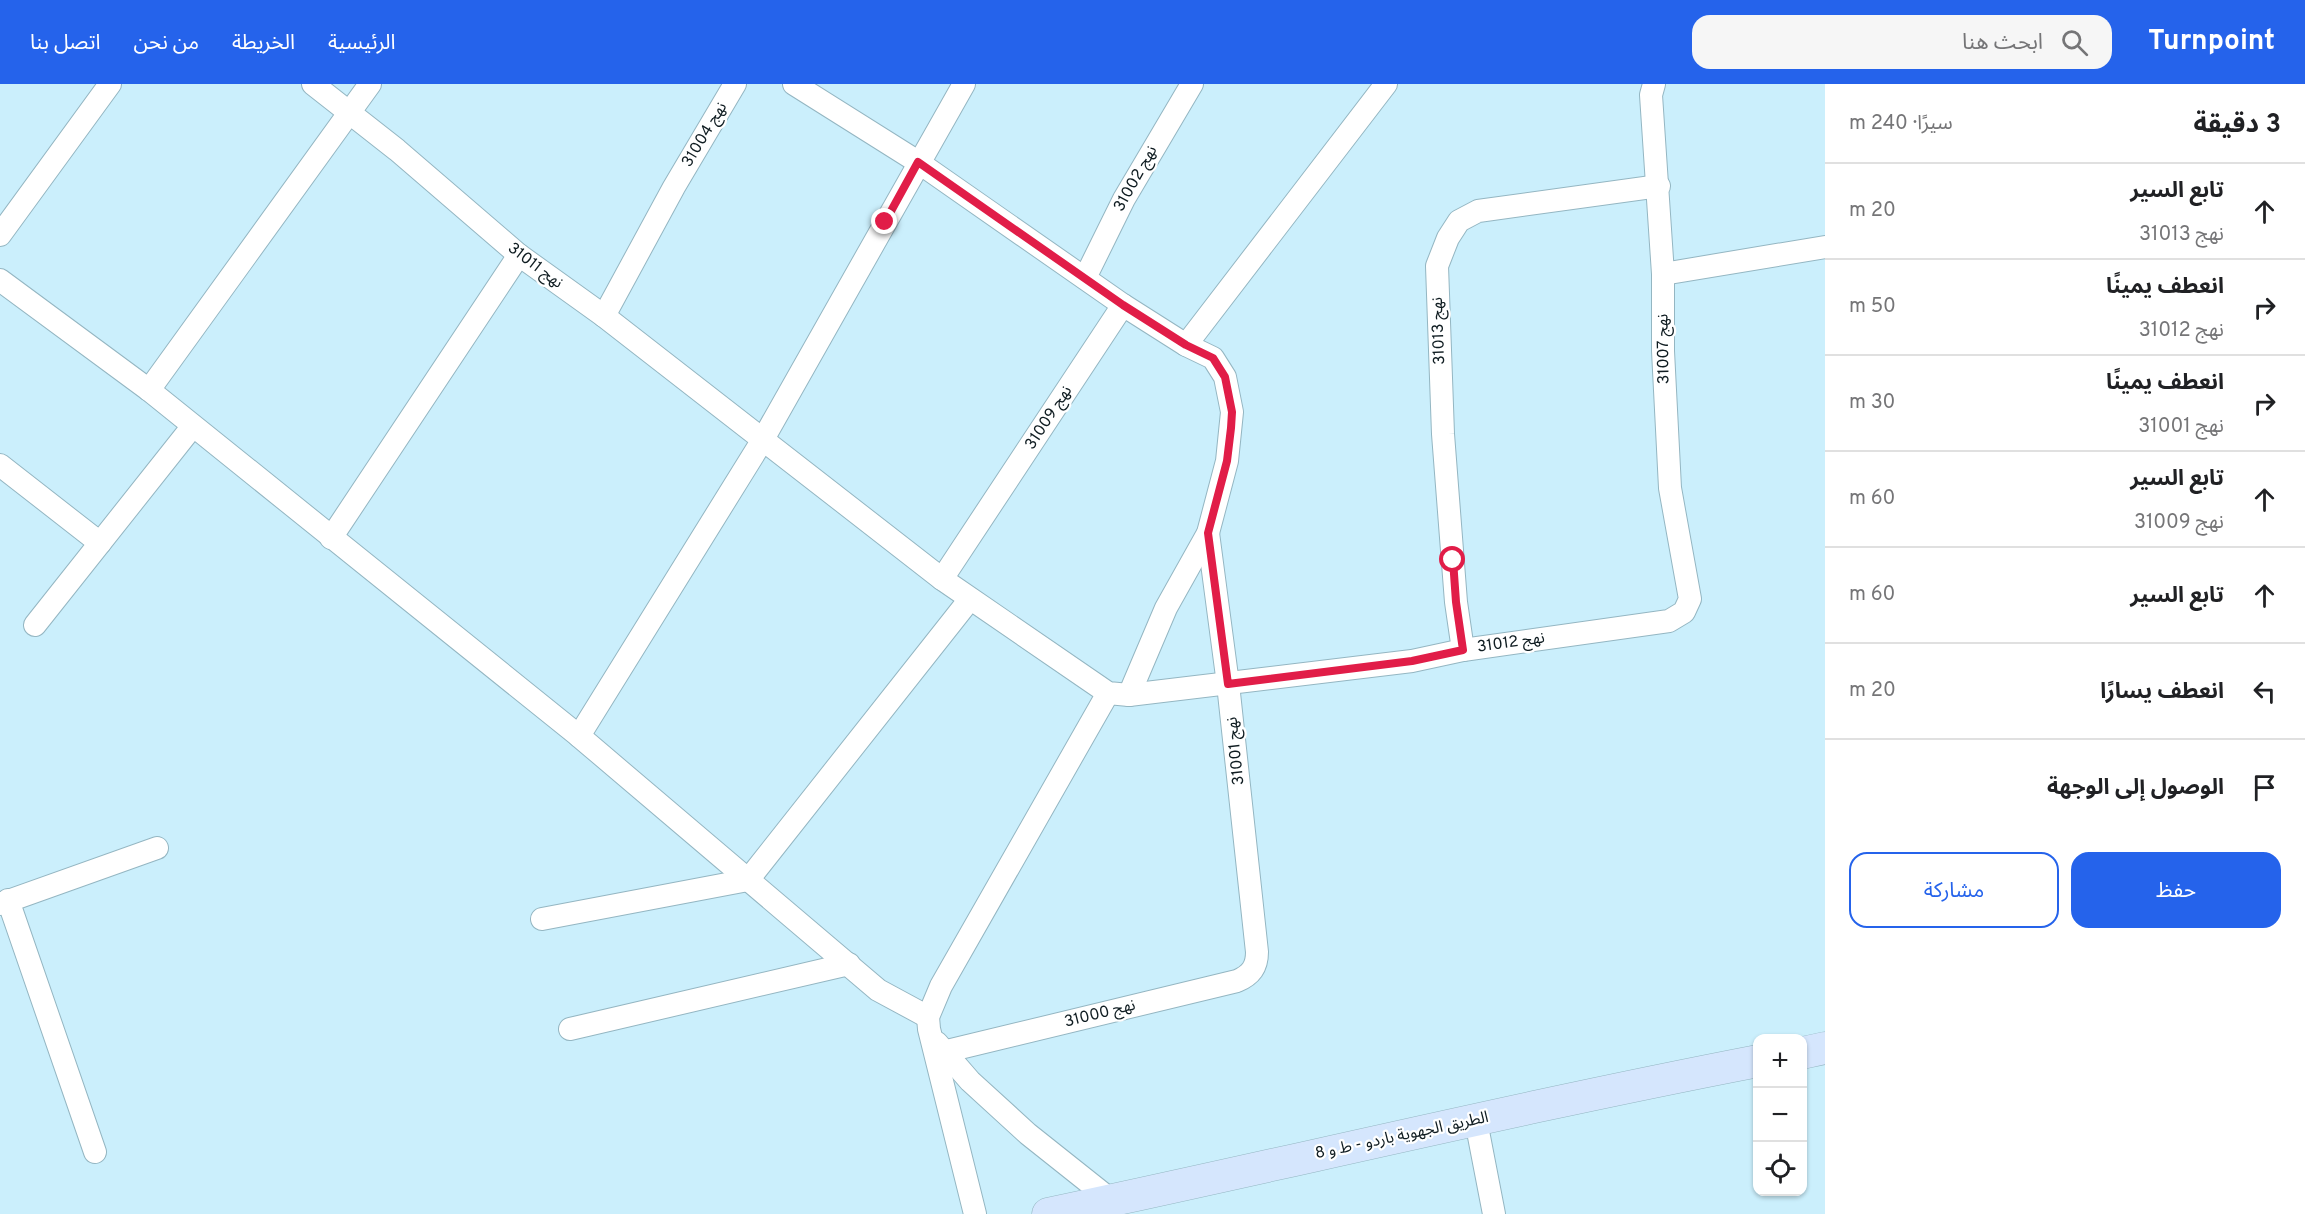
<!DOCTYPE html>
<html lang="ar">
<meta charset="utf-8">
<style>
body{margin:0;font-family:Overpass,"Noto Sans Arabic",sans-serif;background:#f6f6f6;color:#202124;direction:rtl}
.controls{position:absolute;right:18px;bottom:18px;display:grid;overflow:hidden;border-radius:12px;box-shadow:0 2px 4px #0004}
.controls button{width:54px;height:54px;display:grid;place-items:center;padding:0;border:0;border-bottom:2px solid #e0e0e0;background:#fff;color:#202124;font:30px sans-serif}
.stop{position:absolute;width:18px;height:18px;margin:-14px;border:4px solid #e11d48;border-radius:50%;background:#fff}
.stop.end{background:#e11d48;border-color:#fff;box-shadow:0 2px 6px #0008}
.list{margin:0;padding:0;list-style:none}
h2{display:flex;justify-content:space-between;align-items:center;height:78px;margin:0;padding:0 24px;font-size:26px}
h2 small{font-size:20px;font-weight:400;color:#757577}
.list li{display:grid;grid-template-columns:39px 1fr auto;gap:18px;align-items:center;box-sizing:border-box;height:96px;padding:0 24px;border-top:2px solid #e0e0e0}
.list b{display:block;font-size:22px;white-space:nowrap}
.list p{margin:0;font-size:20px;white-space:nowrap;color:#757577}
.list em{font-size:20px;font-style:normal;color:#757577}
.actions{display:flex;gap:12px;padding:18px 24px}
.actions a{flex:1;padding:14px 0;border:2px solid #2563eb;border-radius:18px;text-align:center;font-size:21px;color:#2563eb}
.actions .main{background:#2563eb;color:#fff}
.icon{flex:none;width:33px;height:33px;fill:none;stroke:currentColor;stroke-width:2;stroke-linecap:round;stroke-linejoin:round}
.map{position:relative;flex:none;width:1825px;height:1130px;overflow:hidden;direction:ltr}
header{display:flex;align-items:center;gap:36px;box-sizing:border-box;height:84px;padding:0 30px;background:#2563eb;color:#fff}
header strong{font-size:28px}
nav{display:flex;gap:33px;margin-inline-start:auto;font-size:21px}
.search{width:420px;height:54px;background:#f6f6f6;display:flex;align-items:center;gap:15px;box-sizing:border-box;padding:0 21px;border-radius:18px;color:#757577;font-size:22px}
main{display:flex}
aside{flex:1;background:#fff}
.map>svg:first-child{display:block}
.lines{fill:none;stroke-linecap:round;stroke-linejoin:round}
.minor-casing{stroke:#94b6c2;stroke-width:24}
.secondary-casing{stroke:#94b6c2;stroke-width:33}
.minor{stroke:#fff;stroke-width:22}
.secondary{stroke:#d5e6fd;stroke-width:32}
.route{stroke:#e11d48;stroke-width:8}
.labels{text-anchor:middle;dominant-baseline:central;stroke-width:4.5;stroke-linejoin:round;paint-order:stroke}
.street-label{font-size:16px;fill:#0f1c21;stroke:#fff}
</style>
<header>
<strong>Turnpoint</strong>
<div class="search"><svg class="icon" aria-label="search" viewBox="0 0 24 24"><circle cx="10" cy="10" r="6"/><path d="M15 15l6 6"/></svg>ابحث هنا</div>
<nav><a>الرئيسية</a><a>الخريطة</a><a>من نحن</a><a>اتصل بنا</a></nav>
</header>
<main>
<aside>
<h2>3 دقيقة<small>سيرًا · 240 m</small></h2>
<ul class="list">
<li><svg class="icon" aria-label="ahead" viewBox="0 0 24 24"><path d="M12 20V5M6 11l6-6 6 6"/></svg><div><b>تابع السير</b><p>نهج 31013</p></div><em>20 m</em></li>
<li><svg class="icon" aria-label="right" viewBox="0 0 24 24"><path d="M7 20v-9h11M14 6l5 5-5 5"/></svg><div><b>انعطف يمينًا</b><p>نهج 31012</p></div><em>50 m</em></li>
<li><svg class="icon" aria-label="right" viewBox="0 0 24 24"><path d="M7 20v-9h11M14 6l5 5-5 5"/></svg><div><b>انعطف يمينًا</b><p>نهج 31001</p></div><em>30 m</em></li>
<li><svg class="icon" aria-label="ahead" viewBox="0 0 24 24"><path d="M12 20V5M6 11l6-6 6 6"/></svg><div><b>تابع السير</b><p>نهج 31009</p></div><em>60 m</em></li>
<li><svg class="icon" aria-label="ahead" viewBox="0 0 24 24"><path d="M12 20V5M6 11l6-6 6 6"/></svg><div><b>تابع السير</b></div><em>60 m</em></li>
<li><svg class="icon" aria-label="left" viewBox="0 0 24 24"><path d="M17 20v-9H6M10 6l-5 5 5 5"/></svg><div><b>انعطف يسارًا</b></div><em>20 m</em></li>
<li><svg class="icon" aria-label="arrive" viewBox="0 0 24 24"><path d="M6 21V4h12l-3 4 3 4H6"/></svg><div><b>الوصول إلى الوجهة</b></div></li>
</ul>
<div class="actions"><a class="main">حفظ</a><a>مشاركة</a></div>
</aside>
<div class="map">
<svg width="1825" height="1130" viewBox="0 0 1825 1130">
<rect width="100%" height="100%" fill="#cbeffc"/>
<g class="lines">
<g class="minor-casing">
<g id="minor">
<polyline points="313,0 397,66 519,171 604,232 942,495 1108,609 1129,611 1412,577 1463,566 1669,537 1684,528 1690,515 1670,404 1663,267 1663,190 1651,11 1654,0"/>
<polyline points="794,0 918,78 1123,221"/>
<polyline points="0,151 110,0"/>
<polyline points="1663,190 1825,163"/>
<polyline points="1085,194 1124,115 1192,0"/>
<polyline points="0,196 149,306 579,652 878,906 928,933"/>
<polyline points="604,232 674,103 735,0"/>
<polyline points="1186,261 1386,0"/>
<polyline points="149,306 370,0"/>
<polyline points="0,381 100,459"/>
<polyline points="331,454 519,171"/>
<polyline points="942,495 1123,221 1186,261 1213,274 1225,293 1232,328 1227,377 1208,449 1166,524 1129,611"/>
<polyline points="35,541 192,343"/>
<polyline points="1463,566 1456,518 1443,350 1437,182 1448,154 1459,137 1478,127 1659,102"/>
<polyline points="579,652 762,357 964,0"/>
<polyline points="8,816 95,1068"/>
<polyline points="0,820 157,764"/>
<polyline points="542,835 748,796 970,515"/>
<polyline points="570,945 849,880"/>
<polyline points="937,959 970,997 1028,1050 1111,1116"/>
<path d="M943,968L1237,897C1251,891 1257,883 1257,868L1228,600L1208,449"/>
<polyline points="1476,1037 1494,1130"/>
<polyline points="975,1130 929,945 928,933 941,902 1108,609"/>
</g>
</g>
<g class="secondary-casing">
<g id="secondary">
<polyline points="1802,969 1825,964"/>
<path d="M1048,1130C1284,1080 1520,1023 1758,977"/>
</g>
</g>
<use href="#minor" class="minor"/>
<use href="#secondary" class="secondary"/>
</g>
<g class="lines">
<polyline class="route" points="885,138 918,78 1123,221 1186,261 1213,274 1225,293 1232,328 1231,344 1227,377 1208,449 1228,600 1412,577 1463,566 1456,518 1453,476"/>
</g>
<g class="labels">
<g class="street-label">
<text transform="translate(705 51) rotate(-59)">نهج 31004</text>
<text transform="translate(1136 95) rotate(-61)">نهج 31002</text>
<text transform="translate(535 182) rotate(37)">نهج 31011</text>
<text transform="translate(1439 247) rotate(-92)">نهج 31013</text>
<text transform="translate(1664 265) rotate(-91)">نهج 31007</text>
<text transform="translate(1049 334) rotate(-57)">نهج 31009</text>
<text transform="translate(1511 559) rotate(-8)">نهج 31012</text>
<text transform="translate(1236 667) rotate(-96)">نهج 31001</text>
<text transform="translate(1100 930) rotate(-14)">نهج 31000</text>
<text transform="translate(1402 1052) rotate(-12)">الطريق الجهوية باردو - ط و 8</text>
</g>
</g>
</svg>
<div class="controls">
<button>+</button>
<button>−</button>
<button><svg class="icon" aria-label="locate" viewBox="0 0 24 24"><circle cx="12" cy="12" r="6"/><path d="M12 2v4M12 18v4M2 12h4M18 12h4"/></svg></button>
</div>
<div class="stop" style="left:1453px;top:476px"></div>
<div class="stop end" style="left:885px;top:138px"></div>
</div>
</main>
